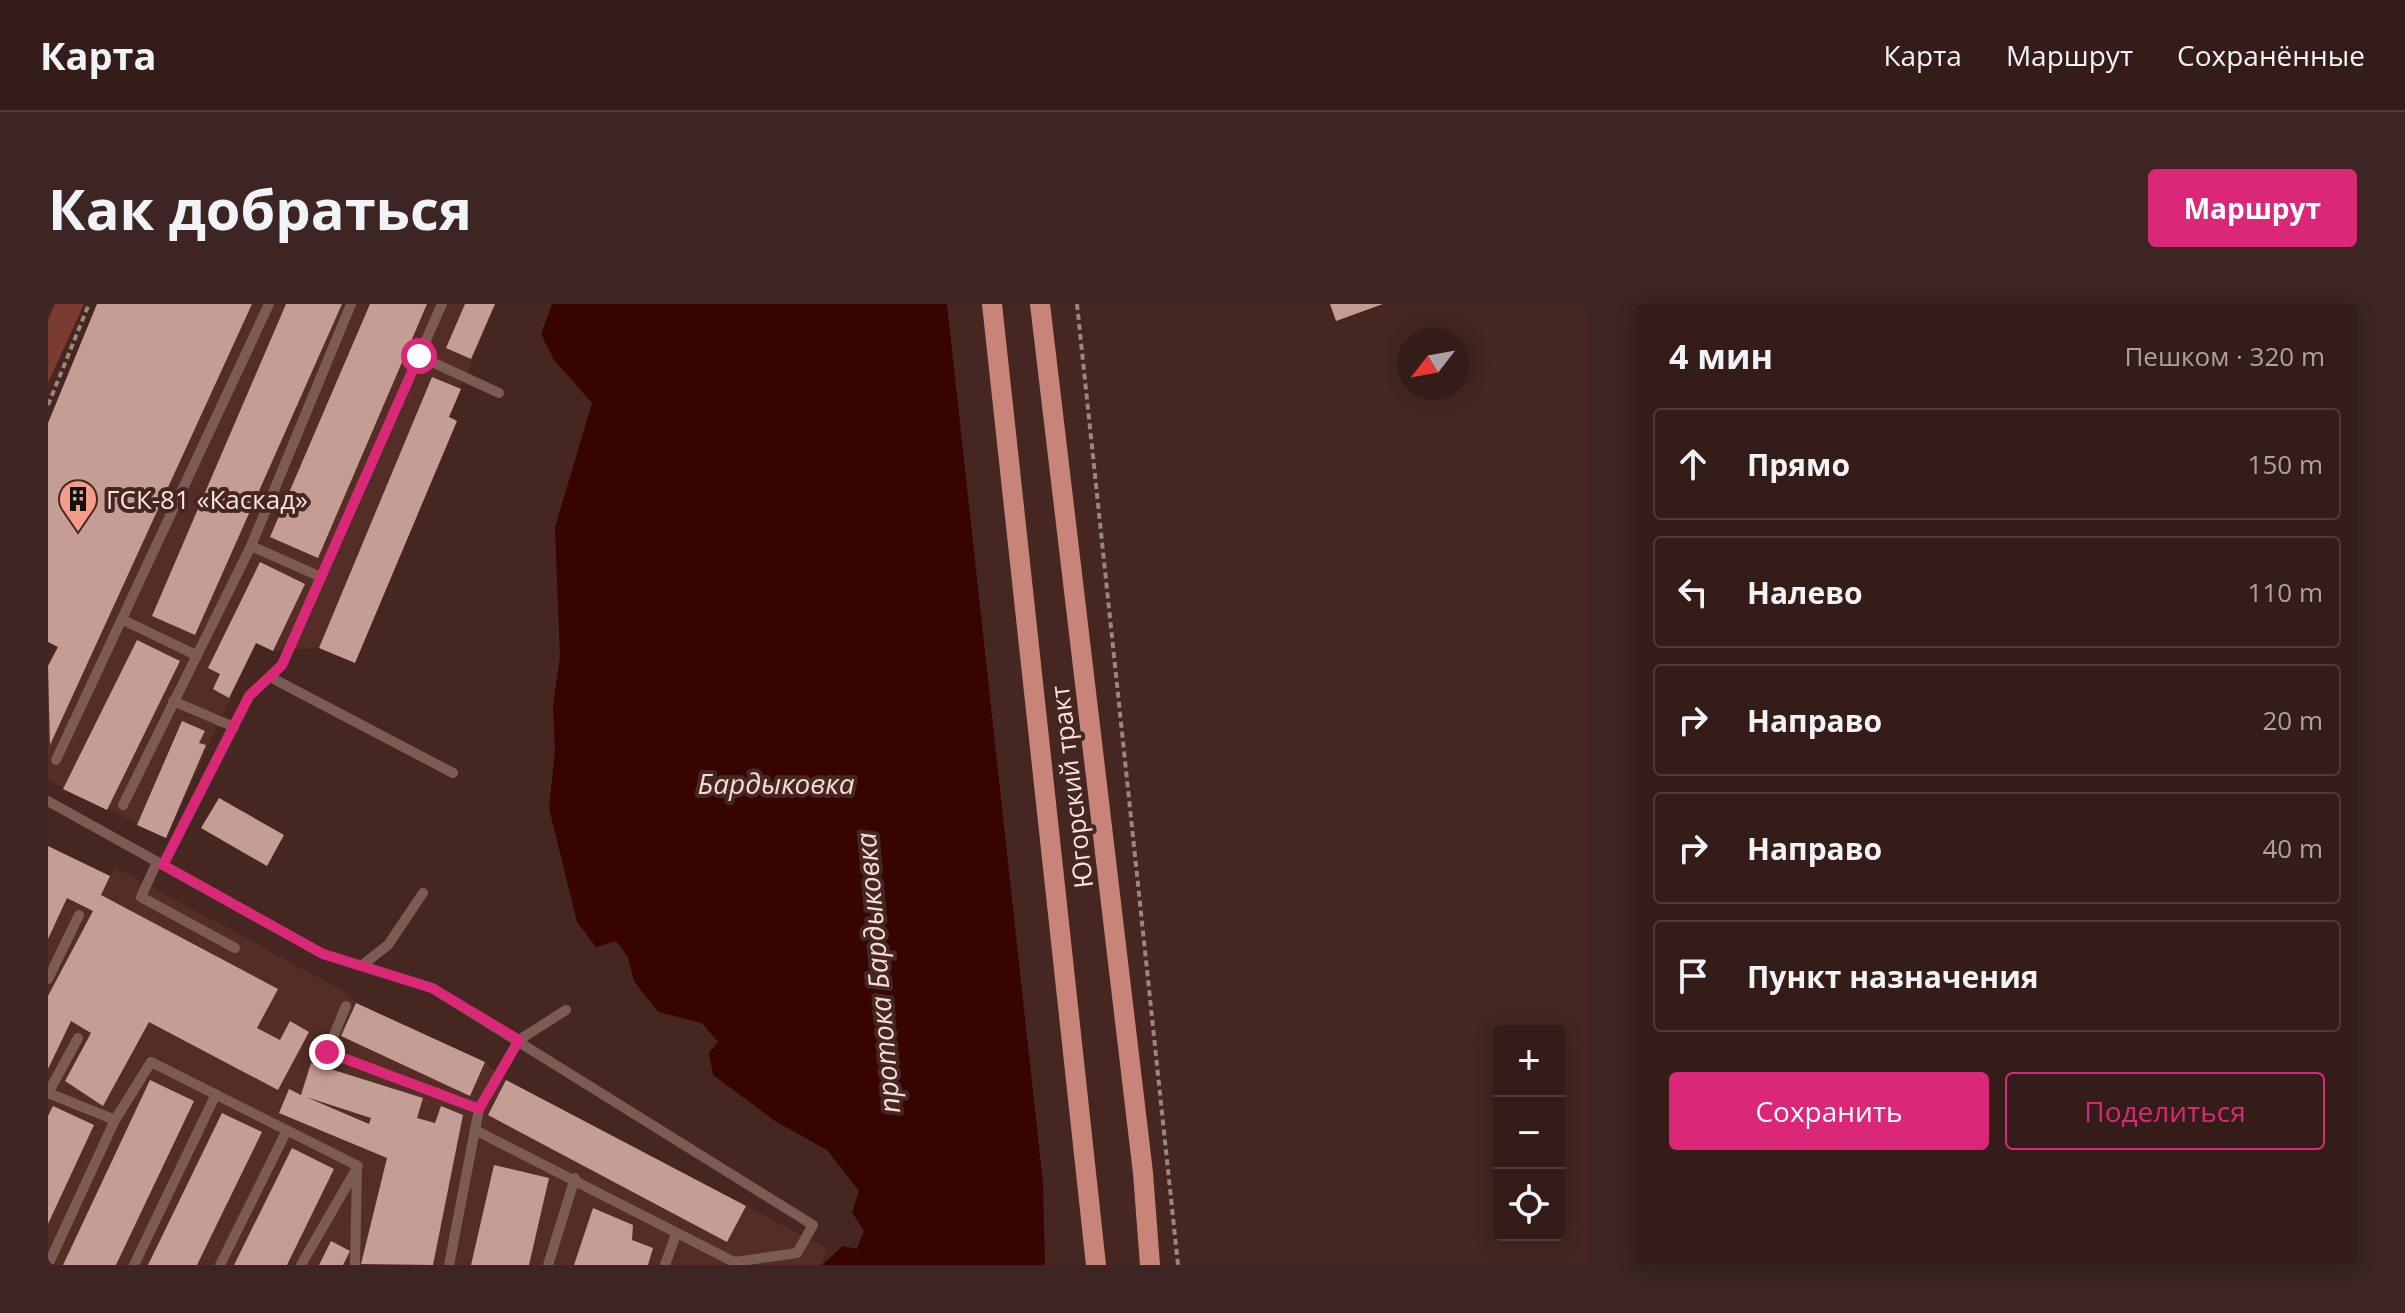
<!DOCTYPE html>
<html lang="ru">
<meta charset="utf-8">
<style>
body{margin:0;font-family:"Open Sans",sans-serif;background:#3c2522;color:#f1f3f6}
.controls{position:absolute;right:24px;bottom:24px;display:grid;overflow:hidden;border-radius:8px;box-shadow:0 4px 20px #0003}
.controls button{width:72px;height:72px;display:grid;place-items:center;padding:0;border:0;border-bottom:2px solid #4e3a38;background:#341c19;color:#f1f3f6;font:40px sans-serif}
.compass{position:absolute;left:1349px;top:24px;width:72px;height:72px;border-radius:50%;background:#341c19;box-shadow:0 4px 20px #0003;rotate:239deg}
.stop{position:absolute;width:24px;height:24px;margin:-18px;border:6px solid #db2777;border-radius:50%;background:#fff}
.stop.end{background:#db2777;border-color:#fff;box-shadow:0 2px 8px #0008}
.list{margin:0;padding:0;list-style:none}
h2{display:flex;justify-content:space-between;align-items:center;height:104px;margin:0;padding:0 32px;font-size:34px}
h2 small{font-size:26px;font-weight:400;color:#a9a1a2}
.list li{display:grid;grid-template-columns:52px 1fr auto;gap:24px;align-items:center;box-sizing:border-box;height:112px;margin:0 16px 16px;padding:0 16px;border:2px solid #4e3a38;border-radius:8px}
.list b{display:block;font-size:30px;white-space:nowrap}
.list em{font-size:26px;font-style:normal;color:#a9a1a2}
.actions{display:flex;gap:16px;padding:24px 32px}
.actions a{flex:1;padding:18px 0;border:2px solid #db2777;border-radius:8px;text-align:center;font-size:28px;color:#db2777}
.actions .main{background:#db2777;color:#fff}
.icon{flex:none;width:44px;height:44px;fill:none;stroke:currentColor;stroke-width:2;stroke-linecap:round;stroke-linejoin:round}
.map{position:relative;flex:none;width:1541px;height:961px;overflow:hidden;border-radius:8px}
header{display:flex;align-items:center;gap:48px;box-sizing:border-box;height:112px;padding:0 40px;background:#341c19;border-bottom:2px solid #4e3a38}
header strong{font-size:38px}
nav{display:flex;gap:44px;margin-inline-start:auto;font-size:28px}
.intro{display:flex;align-items:center;justify-content:space-between;box-sizing:border-box;height:192px;padding:0 48px}
h1{margin:0;font-size:56px}
.button{padding:20px 36px;border-radius:8px;background:#db2777;color:#fff;font-size:28px;font-weight:700}
main{display:flex;gap:48px;padding:0 48px}
aside{flex:1;background:#341c19;border-radius:8px;box-shadow:0 4px 20px #0003}
.map>svg:first-child{display:block}
.built{fill:#532d26}
.green{fill:#7a3b30}
.water{fill:#380401}
.building{fill:#c49d95;fill-rule:evenodd}
.lines{fill:none;stroke-linecap:round;stroke-linejoin:round}
.path{stroke:#9e847f;stroke-width:4;stroke-dasharray:6 4;stroke-linecap:butt}
.lane{stroke:#7d5b55;stroke-width:10}
.primary{stroke:#c88478;stroke-width:20}
.route{stroke:#db2777;stroke-width:10}
.labels{text-anchor:middle;dominant-baseline:central;stroke-width:8;stroke-linejoin:round;paint-order:stroke}
.poi-label{font-size:26px;fill:#f8e3df;stroke:#452621;text-anchor:start}
.street-label{font-size:26px;fill:#f8e3df;stroke:#452621}
.water-label{font-size:28px;font-style:italic;fill:#f4dcd8;stroke:#452621}
</style>
<header>
<strong>Карта</strong>
<nav><a>Карта</a><a>Маршрут</a><a>Сохранённые</a></nav>
</header>
<div class="intro"><h1>Как добраться</h1><a class="button">Маршрут</a></div>
<main>
<div class="map">
<svg width="1541" height="961" viewBox="0 0 1541 961">
<rect width="100%" height="100%" fill="#452621"/>
<g class="built">
<polygon points="163,0 447,0 401,113 409,117 307,359 271,344 225,347 208,339 118,534 0,476 0,362"/>
<polygon points="0,542 62,572 68,564 296,687 308,699 437,758 458,776 779,944 773,961 0,961"/>
</g>
<polygon class="green" points="7,0 36,0 0,79 0,16"/>
<polygon class="water" points="504,0 899,0 995,879 997,961 774,961 795,942 809,945 816,927 804,908 811,887 779,846 727,817 665,771 661,749 670,738 654,719 610,708 586,677 580,653 568,637 548,643 529,618 501,504 507,447 505,402 512,353 507,223 544,99 506,56 493,30"/>
<g class="building">
<polygon points="49,0 204,0 2,441 0,362 10,343 0,338 0,119"/>
<polygon points="238,0 294,0 147,331 104,312"/>
<polygon points="322,0 379,0 270,254 222,233"/>
<polygon points="417,0 447,0 423,55 398,44"/>
<polygon points="1282,0 1335,0 1288,17"/>
<polygon points="384,73 413,85 401,113 409,117 307,359 271,344"/>
<polygon points="212,258 257,280 225,347 208,339 181,394 165,385 172,370 160,364"/>
<polygon points="89,336 132,357 59,506 15,485"/>
<polygon points="134,417 157,427 151,439 158,441 118,534 89,521"/>
<polygon points="171,494 236,531 219,562 153,524"/>
<polygon points="0,542 62,572 53,591 230,685 209,724 232,736 242,717 261,728 230,786 101,718 55,802 17,777 43,729 23,717 0,765 0,692 45,607 19,594 0,635"/>
<polygon points="308,699 437,758 422,792 293,732"/>
<path d="M263,759L375,794L369,814L387,819L393,802L415,811L385,961L313,960L339,854L231,809L241,785L253,791ZM258,793L323,814L321,820Z"/>
<polygon points="102,776 146,797 68,961 15,961"/>
<polygon points="458,776 698,902 679,938 440,811"/>
<polygon points="5,802 46,821 0,920 0,812"/>
<polygon points="174,809 214,828 149,961 100,961"/>
<polygon points="244,844 286,865 239,961 186,961"/>
<polygon points="446,861 501,874 481,961 423,961"/>
<polygon points="545,904 585,921 584,936 605,944 600,961 526,961"/>
<polygon points="283,937 302,947 295,961 271,961"/>
</g>
<g class="lines">
<g class="path">
<polyline points="1029,0 1130,961"/>
<polyline points="0,101 41,0"/>
</g>
<g class="lane">
<polyline points="371,52 451,89"/>
<polyline points="203,242 273,273"/>
<polyline points="75,316 148,351"/>
<polyline points="222,373 405,469"/>
<polyline points="125,397 186,423"/>
<polyline points="8,456 221,0"/>
<polyline points="0,497 275,650 384,684 765,921 749,949 686,958 427,826"/>
<polyline points="75,501 203,242 303,0"/>
<polyline points="109,558 93,593 187,644"/>
<polyline points="115,561 201,392 234,361 394,0"/>
<polyline points="313,662 340,641 375,589"/>
<polyline points="0,675 31,611"/>
<polyline points="298,702 279,748 431,805"/>
<polyline points="0,789 67,816"/>
<polyline points="0,789 30,734"/>
<polyline points="0,961 67,816 103,758 310,862 253,961"/>
<polyline points="86,961 168,790"/>
<polyline points="172,961 239,826"/>
<polyline points="307,961 309,864"/>
<polyline points="401,961 431,805 471,736 518,706"/>
<polyline points="500,961 527,874"/>
<polyline points="617,961 628,930"/>
</g>
<g class="primary">
<polyline points="944,0 1048,961"/>
<polyline points="992,0 1095,869 1102,961"/>
</g>
</g>
<g class="lines">
<polyline class="route" points="279,748 431,805 471,736 384,684 275,650 115,561 201,392 234,361 371,52"/>
</g>
<defs>
<g id="building-pin" transform="scale(2)"><path d="M0 17L-7.5 6A9.5 9.5 0 1 1 7.5 6Z" fill="#f49d8d" stroke="#452621"/><path d="M-4-6H4V6H1V3H-1V6H-4ZM-2.5-4.3h1.7v1.8h-1.7ZM.8-4.3h1.7v1.8H.8ZM-2.5-1h1.7V.8h-1.7ZM.8-1h1.7V.8H.8Z" fill="#111"/></g>
</defs>
<g fill-rule="evenodd">
<use href="#building-pin" x="30" y="195"/>
</g>
<g class="labels">
<g class="poi-label">
<text x="58" y="195">ГСК-81 «Каскад»</text>
</g>
<g class="street-label">
<text transform="translate(1023 483) rotate(-97)">Югорский тракт</text>
</g>
<g class="water-label">
<text x="728" y="479">Бардыковка</text>
<text transform="translate(829 669) rotate(-95)">протока Бардыковка</text>
</g>
</g>
</svg>
<div class="controls">
<button>+</button>
<button>−</button>
<button><svg class="icon" aria-label="locate" viewBox="0 0 24 24"><circle cx="12" cy="12" r="6"/><path d="M12 2v4M12 18v4M2 12h4M18 12h4"/></svg></button>
</div>
<svg class="compass" viewBox="-18 -18 36 36"><path d="M0-13l5 13h-10z" fill="#e53935"/><path d="M0 13l5-13h-10z" fill="#a9a1a2"/></svg>
<div class="stop" style="left:371px;top:52px"></div>
<div class="stop end" style="left:279px;top:748px"></div>
</div>
<aside>
<h2>4 мин<small>Пешком · 320 m</small></h2>
<ul class="list">
<li><svg class="icon" aria-label="ahead" viewBox="0 0 24 24"><path d="M12 20V5M6 11l6-6 6 6"/></svg><div><b>Прямо</b></div><em>150 m</em></li>
<li><svg class="icon" aria-label="left" viewBox="0 0 24 24"><path d="M17 20v-9H6M10 6l-5 5 5 5"/></svg><div><b>Налево</b></div><em>110 m</em></li>
<li><svg class="icon" aria-label="right" viewBox="0 0 24 24"><path d="M7 20v-9h11M14 6l5 5-5 5"/></svg><div><b>Направо</b></div><em>20 m</em></li>
<li><svg class="icon" aria-label="right" viewBox="0 0 24 24"><path d="M7 20v-9h11M14 6l5 5-5 5"/></svg><div><b>Направо</b></div><em>40 m</em></li>
<li><svg class="icon" aria-label="arrive" viewBox="0 0 24 24"><path d="M6 21V4h12l-3 4 3 4H6"/></svg><div><b>Пункт назначения</b></div></li>
</ul>
<div class="actions"><a class="main">Сохранить</a><a>Поделиться</a></div>
</aside>
</main>
